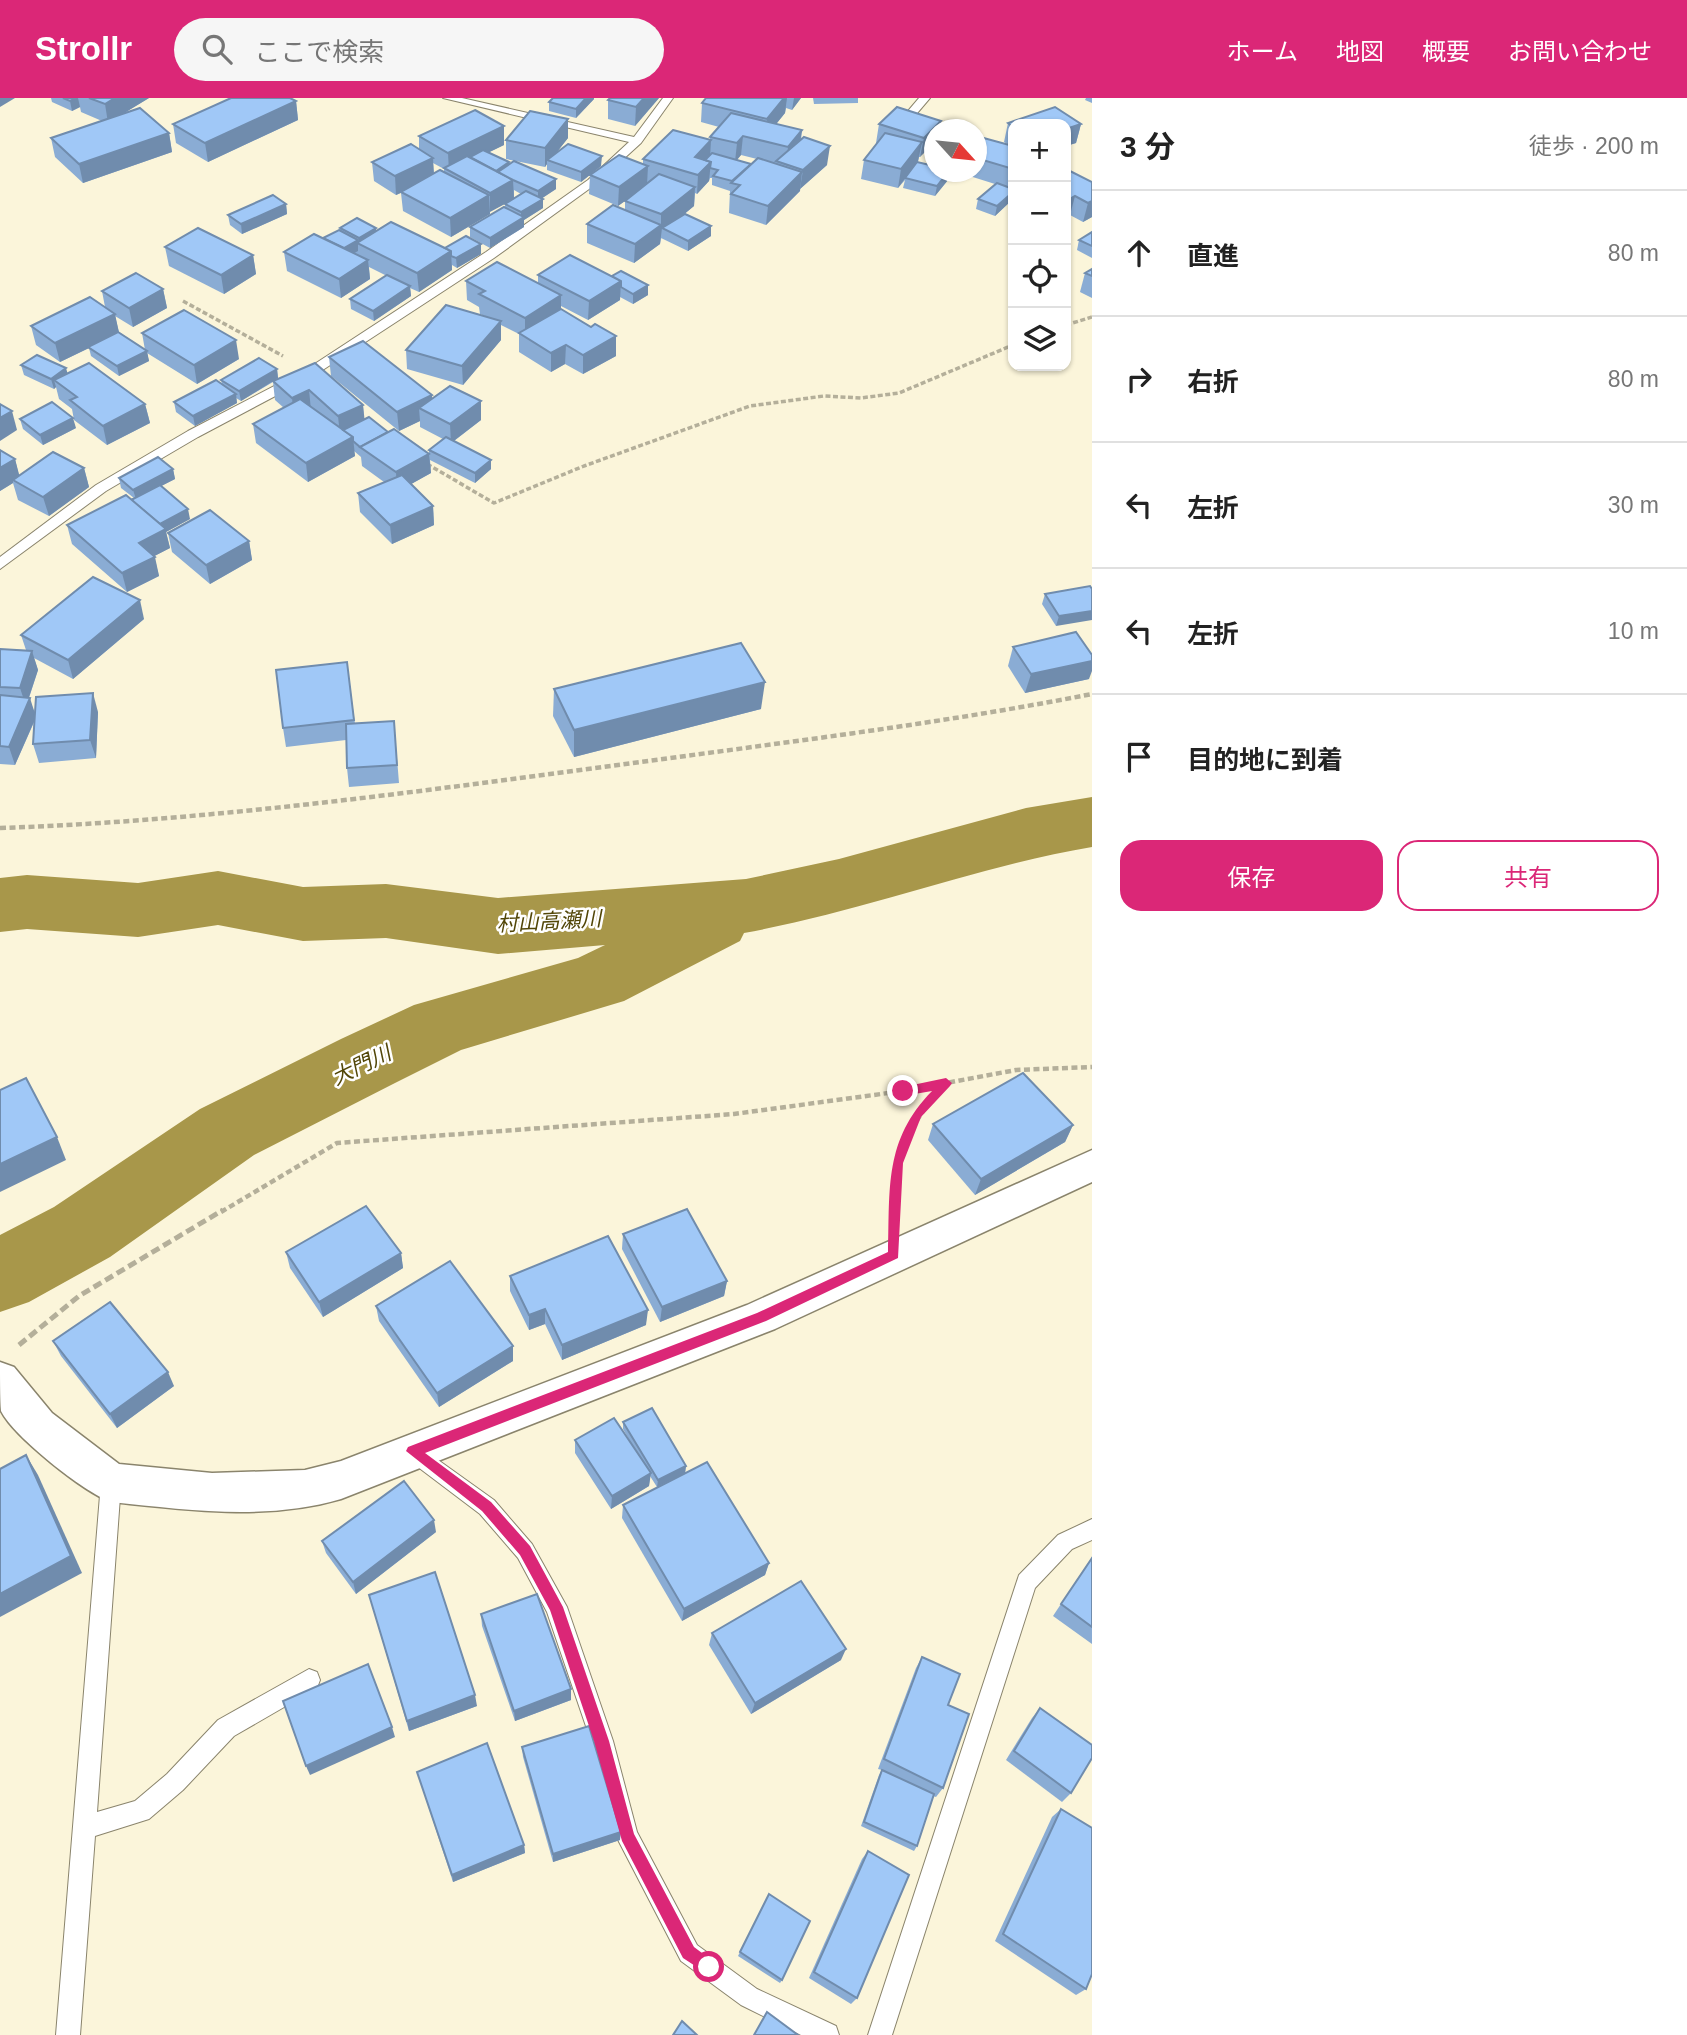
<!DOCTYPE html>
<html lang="ja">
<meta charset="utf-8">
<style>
body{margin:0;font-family:Arial,"Noto Sans JP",sans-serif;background:#f6f6f6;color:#222}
.controls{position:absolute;right:21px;top:21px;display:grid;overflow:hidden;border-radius:14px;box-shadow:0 2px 5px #0004}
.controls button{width:63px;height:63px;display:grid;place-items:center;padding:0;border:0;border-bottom:2px solid #e0e0e0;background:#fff;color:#222;font:35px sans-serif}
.compass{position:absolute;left:924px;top:21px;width:63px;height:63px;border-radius:50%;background:#fff;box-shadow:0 2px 5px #0004;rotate:117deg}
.stop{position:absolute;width:21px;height:21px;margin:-16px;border:5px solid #db2777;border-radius:50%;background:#fff}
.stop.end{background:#db2777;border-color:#fff;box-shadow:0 2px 7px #0008}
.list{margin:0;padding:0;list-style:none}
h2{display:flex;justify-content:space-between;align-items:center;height:91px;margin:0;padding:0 28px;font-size:30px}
h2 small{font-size:23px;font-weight:400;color:#767676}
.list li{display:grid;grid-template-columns:46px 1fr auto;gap:21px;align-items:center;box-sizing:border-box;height:126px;padding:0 28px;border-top:2px solid #e0e0e0}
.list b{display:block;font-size:26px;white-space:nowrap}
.list em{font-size:23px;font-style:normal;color:#767676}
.actions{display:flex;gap:14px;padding:21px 28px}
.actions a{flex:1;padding:16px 0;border:2px solid #db2777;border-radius:21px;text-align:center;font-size:24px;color:#db2777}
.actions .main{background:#db2777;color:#fff}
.icon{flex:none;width:38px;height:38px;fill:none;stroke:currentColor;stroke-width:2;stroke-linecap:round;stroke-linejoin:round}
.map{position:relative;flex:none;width:1092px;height:1937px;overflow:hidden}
header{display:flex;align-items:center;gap:42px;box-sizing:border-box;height:98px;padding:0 35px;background:#db2777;color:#fff}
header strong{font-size:33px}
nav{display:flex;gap:38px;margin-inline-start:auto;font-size:24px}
.search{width:490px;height:63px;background:#f6f6f6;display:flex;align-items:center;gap:18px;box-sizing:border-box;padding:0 24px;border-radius:38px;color:#767676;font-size:26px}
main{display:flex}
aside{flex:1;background:#fff}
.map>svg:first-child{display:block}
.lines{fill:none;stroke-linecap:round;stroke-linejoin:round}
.river{fill:#a8974a;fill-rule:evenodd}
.lane-casing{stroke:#8a846c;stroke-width:2}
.street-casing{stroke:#8a846c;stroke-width:3}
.path-far2{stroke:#b4af9a;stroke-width:3.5;stroke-dasharray:5 2.5;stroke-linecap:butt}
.path-far1{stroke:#b4af9a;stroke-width:4.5;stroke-dasharray:6 3.5;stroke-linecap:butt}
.path{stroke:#b4af9a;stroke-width:5;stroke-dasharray:9 4.5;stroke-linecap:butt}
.lane{fill:#fff;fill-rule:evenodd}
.street{fill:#fff;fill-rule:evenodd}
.wall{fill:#8aacd4;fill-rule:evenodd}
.shaded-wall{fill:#708cad}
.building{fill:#a0c8f7;stroke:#708cad;stroke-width:2}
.route{fill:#db2777}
.labels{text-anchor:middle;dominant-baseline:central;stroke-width:5;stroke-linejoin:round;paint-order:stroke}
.water-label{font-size:21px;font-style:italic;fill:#524607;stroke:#fff}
</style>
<header>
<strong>Strollr</strong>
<div class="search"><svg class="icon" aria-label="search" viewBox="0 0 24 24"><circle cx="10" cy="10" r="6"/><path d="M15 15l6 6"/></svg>ここで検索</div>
<nav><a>ホーム</a><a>地図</a><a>概要</a><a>お問い合わせ</a></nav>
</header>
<main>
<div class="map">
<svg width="1092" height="1937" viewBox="0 0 1092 1937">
<rect width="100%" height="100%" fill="#fbf5da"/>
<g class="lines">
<path class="river" d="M1092,699V749C974,769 862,814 744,835L740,843L624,903L461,952L395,985L254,1057L110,1159L29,1204L0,1214V1137L54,1109L200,1011L341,941L414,907L578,860L605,847L498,856L386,840L303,843L218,827L138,839L27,831L0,834V780L27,777L138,785L218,773L303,789L386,786L498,800L746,781L839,761L1026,710Z"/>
<g class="lane-casing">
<g id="lane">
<polygon points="443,0 462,0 634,39 663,0 673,0 641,45 596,86 494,160 315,277 198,339 106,393 0,471 0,459 96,387 188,333 307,271 486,154 588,82 629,44"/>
<polygon points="919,0 930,0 913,20 918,29 934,34 934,40 910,33 902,20"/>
<polygon points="413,1344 494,1402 532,1446 567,1509 613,1643 637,1734 697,1847 757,1891 836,1928 839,1937 801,1937 741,1907 681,1863 616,1738 591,1643 547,1514 518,1460 480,1416 406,1360 403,1353 406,1346"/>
<polygon points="111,1375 118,1378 121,1385 97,1714 135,1703 167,1676 218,1622 309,1571 317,1574 320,1582 317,1590 234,1638 183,1692 149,1721 95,1738 80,1937 56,1937 101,1385 104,1378"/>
<polygon points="1092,1421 1092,1442 1072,1451 1035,1490 892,1937 868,1937 1019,1477 1058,1437"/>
</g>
</g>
<g class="street-casing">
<path id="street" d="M1092,1052V1084L775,1231L341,1401C266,1423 188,1412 111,1404C84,1394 14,1339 1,1313C0,1302 0,1277 0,1264L14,1269L52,1315L119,1366L212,1375L305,1372L341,1363L747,1207Z"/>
</g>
<g class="path-far2">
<polyline points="183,203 283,258"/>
<polyline points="1066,227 1092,219"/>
<polyline points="427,366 494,405 584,368 750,308 824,298 861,300 899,295 1013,247"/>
</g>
<g class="path-far1">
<path d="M0,730C205,723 407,695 611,668C771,646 933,627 1092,596"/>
<polyline points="221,1114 337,1045 734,1016 903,993 1016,972 1092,969"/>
<path d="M895,1114C897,1057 906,1029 945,986"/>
</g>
<g class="path">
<polyline points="895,1116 895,1112"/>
<polyline points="19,1247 79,1198 223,1112"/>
</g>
<use href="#lane" class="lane"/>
<use href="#street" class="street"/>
</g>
<g class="wall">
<polygon points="51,0 149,0 124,15 169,35 172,54 83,85 55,59 51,40 102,23 81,14 80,9 72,13 52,4"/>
<polygon points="553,0 594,0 594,1 576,20 549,13 549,4"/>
<polygon points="610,0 659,0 635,28 608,21 608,2"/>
<path d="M706,0H801L792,12L786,10L785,15L776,26L802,32L801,42L827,67L800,91V93L766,127L729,115L730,93L712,87V80H710L709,83L697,96L695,95L694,108L683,117L711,138L688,153L661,140L662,134L660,146L634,165L587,145V126L625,112V103L618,108L589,96L590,77L581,84L547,72V66L545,69L506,61V42L568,21V40L555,56L601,68L592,75L643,66V61L710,42V39L719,29L701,24L702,5ZM741,57L757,61L751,66L737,62Z"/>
<polygon points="813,0 858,0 858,5 814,6"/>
<polygon points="1086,0 1092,0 1092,5 1085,2"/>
<polygon points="296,3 298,22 208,64 176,45 173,26"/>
<polygon points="1055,9 1081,26 1076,45 1066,48 1066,26 1013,26 1013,85 1009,90 1013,91 1013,101 995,118 976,111 978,101 995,86 960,75 960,74 976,74 976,43 980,39 1009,47 1004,44 1008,25"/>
<polygon points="941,23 940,32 934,32 920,59 919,59 918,64 948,82 935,98 903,90 905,82 898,90 861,81 864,62 877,46 876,45 879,26"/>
<path d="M419,38L504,47L489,54L509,64L510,67L556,81V91L542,100L543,110L524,122V129L490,150L470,139V129L505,110V106L509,103L490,113V116L451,139L403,113L401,95L396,97L374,83L372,64L419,52ZM433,65L444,71V74L434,76ZM514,92L521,96L514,100Z"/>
<polygon points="934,49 934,67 928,65 929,55"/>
<polygon points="1066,71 1092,84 1092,119 1083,124 1070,117"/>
<polygon points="286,106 287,116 242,136 230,127 228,117"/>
<polygon points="340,130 376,133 445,150 481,156 457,170 452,167 452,172 419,194 410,190 411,198 374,223 351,211 350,201 387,178 369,169 370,181 341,200 287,173 284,154 323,140 340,133"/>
<polygon points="1092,134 1092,160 1077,152 1079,142"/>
<polygon points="165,149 253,157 256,176 224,196 169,168"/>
<polygon points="570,157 648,197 633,206 620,199 620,202 588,222 561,208 561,212 616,258 583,276 565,266 551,274 519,254 519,236 501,227 501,242 463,287 407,271 406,252 485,218 480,216 479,209 467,202 466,183 538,185 538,177"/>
<polygon points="1092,171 1092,200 1080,194 1085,175"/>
<polygon points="163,191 167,210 133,229 115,218 119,234 145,252 142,235 239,261 197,286 147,255 149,263 119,278 91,258 89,250 60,264 36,247 31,228 105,209 102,193"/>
<polygon points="329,259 432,301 481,303 481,322 454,343 491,362 491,371 475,385 430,362 431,375 411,386 433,408 434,427 392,446 360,414 358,395 384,384 362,368 361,359 354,353 355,358 308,384 256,345 253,326 284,310 275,302 273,284 241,303 236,300 237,305 195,328 176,314 174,304 222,286 221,282 277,271 278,280 363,307 364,322 429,356 429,352 443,341 420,329 420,323 399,333 331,278"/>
<polygon points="21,267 67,276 145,306 150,325 107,347 74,322 72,311 59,301 56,289 54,291 24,277"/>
<polygon points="20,321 76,330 43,347 23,331"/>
<polygon points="0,352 15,361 19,378 84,370 89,389 49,418 18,402 13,385 0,393"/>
<polygon points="173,371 175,381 161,388 190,421 166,434 170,450 154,458 159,478 127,494 72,446 67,427 134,400 121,390 119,380"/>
<polygon points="168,435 249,443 252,462 210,486 172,454"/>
<polygon points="1092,491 1056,528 1042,506 1045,496"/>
<polygon points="144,521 73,581 34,560 38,572 29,600 35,616 98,614 96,660 39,665 33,646 35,622 15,667 0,666 0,551 26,552 21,537"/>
<polygon points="1013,549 1089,581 1025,595 1008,568"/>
<polygon points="347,564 355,626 394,623 399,685 349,689 347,670 346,642 286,649 283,630"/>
<polygon points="554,591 761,611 574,659 553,618"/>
<polygon points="933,1026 1073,1027 1065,1044 975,1097 928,1042"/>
<polygon points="623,1136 727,1183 724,1198 660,1224 622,1151"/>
<polygon points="286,1154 401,1155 403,1170 323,1219 290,1170"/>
<polygon points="510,1178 646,1227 562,1262 545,1226 529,1232 510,1193"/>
<polygon points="376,1208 513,1248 513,1263 439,1309 379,1223"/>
<polygon points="53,1243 174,1288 117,1330 61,1258"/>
<polygon points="623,1324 686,1368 685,1375 657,1389 650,1378 649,1388 611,1411 575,1355 575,1342 631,1345 623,1331"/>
<polygon points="623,1407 769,1465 765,1477 682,1523 622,1420"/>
<polygon points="436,1434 356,1496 326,1455 322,1443"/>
<polygon points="1092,1459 1092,1546 1053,1518"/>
<polygon points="369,1497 477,1608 409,1633"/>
<polygon points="481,1516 571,1591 571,1602 515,1623 482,1528"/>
<polygon points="712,1535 841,1562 751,1616 709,1547"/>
<polygon points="922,1559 948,1607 943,1690 936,1699 933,1698 917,1748 914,1753 861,1728 879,1677 882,1672 878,1671 916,1570"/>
<polygon points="1040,1610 1071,1695 1062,1704 1006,1662 1032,1620"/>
<polygon points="522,1649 620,1742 553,1764 523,1659"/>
<polygon points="417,1674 524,1747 525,1755 453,1784"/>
<polygon points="1061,1711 1086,1891 1076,1897 995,1843 1052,1719"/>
<polygon points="868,1753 857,1900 851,1906 809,1880 862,1761"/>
<polygon points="769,1796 782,1882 780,1885 738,1858"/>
</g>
<g class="shaded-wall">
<polygon points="0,0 15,0 0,9"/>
<polygon points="76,0 78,0 80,9 72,13 70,3"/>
<polygon points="115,0 149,0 108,25 105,6"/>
<polygon points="586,0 594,0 594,1 576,20 576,11"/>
<polygon points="644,0 659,0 635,28 636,9"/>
<polygon points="784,0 787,0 785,15 765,40 767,21"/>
<polygon points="794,0 801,0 792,12"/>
<polygon points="296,3 298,22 208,64 205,45"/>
<polygon points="568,21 568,40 550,63 547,62 547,66 545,69 545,50"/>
<polygon points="941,23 940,32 934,32 934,45 920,59 924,40"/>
<polygon points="1081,26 1076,45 1066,48 1066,31"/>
<polygon points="504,28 504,47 449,74 448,55"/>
<polygon points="802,32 799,51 786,68 788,49"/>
<polygon points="169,35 172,54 83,85 79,66"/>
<polygon points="743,38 741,57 735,64 737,45"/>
<polygon points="711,42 710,61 703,68 695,59"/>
<polygon points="922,44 918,63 898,90 901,71"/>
<polygon points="830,48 827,67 800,91 803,72"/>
<polygon points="602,58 601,68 581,84 581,74"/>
<polygon points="433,60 434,79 396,97 395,78"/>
<polygon points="509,64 510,73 493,74"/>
<polygon points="711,64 709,83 697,96 698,77"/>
<polygon points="648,68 647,87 618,108 619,89"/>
<polygon points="1013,71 1013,85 1009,90"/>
<polygon points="802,74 800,93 766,127 768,108"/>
<polygon points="948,74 948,82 935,98 937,88"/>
<polygon points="556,81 556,91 538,103 538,93"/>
<polygon points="513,82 514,101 490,114 490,95"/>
<polygon points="695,89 694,108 665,132 662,130 660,146 634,165 635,146 661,127 661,116"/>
<polygon points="1013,94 1013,101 995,118 997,108"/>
<polygon points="489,97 490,116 451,139 450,120"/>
<polygon points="1075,98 1070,117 1066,120 1066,103"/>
<polygon points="543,101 543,110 524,122 524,129 490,150 490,140 521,121 521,114"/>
<polygon points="1092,103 1092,119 1083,124 1088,105"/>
<polygon points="286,106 287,116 242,136 241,126"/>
<polygon points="711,128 711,138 688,153 688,143"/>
<polygon points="376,130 377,140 359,146 359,140"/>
<polygon points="358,142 358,153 340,163 339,153"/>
<polygon points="481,146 481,156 457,170 456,160"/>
<polygon points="451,153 452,172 419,194 417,175"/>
<polygon points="253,157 256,176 224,196 221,177"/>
<polygon points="368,162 370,181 341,200 339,181"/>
<polygon points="621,183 620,202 588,222 589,203"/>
<polygon points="648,187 648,197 633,206 633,196"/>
<polygon points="410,188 411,198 374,223 373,213"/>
<polygon points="163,191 167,210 133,229 129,210"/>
<polygon points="561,197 561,216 525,240 525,220"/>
<polygon points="115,216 119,235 88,249 89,250 60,264 55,245"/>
<polygon points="501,223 501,242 463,287 462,268"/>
<polygon points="616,238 616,258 583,276 583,257"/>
<polygon points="236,242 239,261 197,286 194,267"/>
<polygon points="566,247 565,266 551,274 551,255"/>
<polygon points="147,253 149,263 119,278 117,268"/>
<polygon points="66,270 69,280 54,282 56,289 54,291 51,281"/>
<polygon points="277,271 278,280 241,303 239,293"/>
<polygon points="309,292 311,312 294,319 292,300"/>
<polygon points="236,296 237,305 195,328 193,318"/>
<polygon points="432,297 433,316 419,310 420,323 399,333 397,314"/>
<polygon points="481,303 481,322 451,345 450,326"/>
<polygon points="145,306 150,325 107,347 103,328"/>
<polygon points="363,307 365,326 340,337 338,318"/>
<polygon points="12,313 17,332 0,343 0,320"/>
<polygon points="73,320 76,330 43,347 40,337"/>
<polygon points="353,339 355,358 308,384 306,365"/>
<polygon points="429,356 431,375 397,394 396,374"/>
<polygon points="15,361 20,380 13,382 13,385 0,393 0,370"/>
<polygon points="491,362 491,371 475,385 475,375"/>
<polygon points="84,370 89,389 49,418 43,399"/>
<polygon points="173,371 175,381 136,401 133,392"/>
<polygon points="433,408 434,427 392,446 390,427"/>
<polygon points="188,411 190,421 166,434 170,450 143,464 139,445 159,426"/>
<polygon points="249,443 252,462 210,486 206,467"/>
<polygon points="155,459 159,478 127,494 122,475"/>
<polygon points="140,502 144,521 73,581 68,562"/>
<polygon points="1092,513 1092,522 1056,528 1059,518"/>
<polygon points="32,553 38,572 26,608 20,590"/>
<polygon points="1092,563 1092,573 1089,581 1025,595 1031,576"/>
<polygon points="765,584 761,611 574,659 574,632"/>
<polygon points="93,595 98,614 96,660 90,642"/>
<polygon points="30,600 36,619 15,667 9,649"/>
<polygon points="1073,1027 1065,1044 975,1097 981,1081"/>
<polygon points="57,1039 66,1062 0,1094 0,1066"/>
<polygon points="401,1155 403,1170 323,1219 319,1204"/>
<polygon points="727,1183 724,1198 660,1224 662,1209"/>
<polygon points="545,1211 545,1226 529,1232 529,1217"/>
<polygon points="648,1212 646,1227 562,1262 562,1247"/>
<polygon points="513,1248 513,1263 439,1309 437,1295"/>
<polygon points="168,1274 174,1288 117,1330 110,1316"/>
<polygon points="26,1357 38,1377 82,1475 0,1519 0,1496"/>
<polygon points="686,1368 685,1375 657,1389 658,1382"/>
<polygon points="651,1375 649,1388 611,1411 612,1398"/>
<polygon points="434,1422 436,1434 356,1496 353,1484"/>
<polygon points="769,1465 765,1477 682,1523 684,1511"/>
<polygon points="846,1551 841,1562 751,1616 755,1605"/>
<polygon points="571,1591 571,1602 515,1623 514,1613"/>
<polygon points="475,1597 477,1608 409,1633 407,1623"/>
<polygon points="392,1629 395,1639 310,1677 306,1668"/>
<polygon points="621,1734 620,1742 553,1764 553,1756"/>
<polygon points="524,1747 525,1755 453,1784 452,1777"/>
</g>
<g class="building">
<polygon points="63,0 76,0 70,3"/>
<polygon points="89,0 115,0 105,6"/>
<polygon points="231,0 290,0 296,3 205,45 173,26"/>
<polygon points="553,0 586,0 576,11 549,4"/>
<polygon points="610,0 644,0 636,9 608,2"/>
<polygon points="706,0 784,0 767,21 702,5"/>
<polygon points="897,9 941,23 924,40 879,26"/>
<polygon points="1055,9 1081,26 1066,31 1066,26 1013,26 1013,29 1008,25"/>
<polygon points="140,10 169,35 79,66 51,40"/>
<polygon points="475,12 504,28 448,55 419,38"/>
<polygon points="530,13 568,21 545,50 506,42"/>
<polygon points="731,15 802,32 788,49 743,38 737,45 710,39"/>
<polygon points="673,32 711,42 695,59 711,64 698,77 643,61"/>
<polygon points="885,35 922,44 901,71 864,62"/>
<polygon points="804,39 830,48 803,72 776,63"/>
<polygon points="980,39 1013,48 1013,71 976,60 976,43"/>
<polygon points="411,46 433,60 395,78 372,64"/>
<polygon points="568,46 602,58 581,74 547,62"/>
<polygon points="934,49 934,56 929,55"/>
<polygon points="483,52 509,64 496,73 470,59"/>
<polygon points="712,55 751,66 732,83 713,78 718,72 710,70 711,64 705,62"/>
<polygon points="619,57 648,68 619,89 590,77"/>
<polygon points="467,58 513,82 490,95 444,70"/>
<polygon points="758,60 802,74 768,108 731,96 740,87 731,85"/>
<polygon points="514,63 556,81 538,93 513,82 498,74"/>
<polygon points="917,64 934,68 934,74 948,74 937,88 905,80"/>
<polygon points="1066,71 1092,84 1092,103 1088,105 1075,98 1066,103"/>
<polygon points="440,72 489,97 450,120 401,94"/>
<polygon points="659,76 695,89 661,116 625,103"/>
<polygon points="997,85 1013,91 1013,94 997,108 978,101"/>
<polygon points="526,93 543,101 521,114 505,106"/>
<polygon points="273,97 286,106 241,126 228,117"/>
<polygon points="613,107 661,127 635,146 587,126"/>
<polygon points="504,109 524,119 490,140 470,129"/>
<polygon points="685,116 711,128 688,143 662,130"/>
<polygon points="357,120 376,130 359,140 340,130"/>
<polygon points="391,124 451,153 417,175 357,145"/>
<polygon points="198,130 253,157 221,177 165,149"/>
<polygon points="339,132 358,142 344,150 323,140"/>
<polygon points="1092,134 1092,148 1079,142"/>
<polygon points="314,136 368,162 339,181 284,154"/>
<polygon points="466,138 481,146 456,160 451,158 451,153 445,150"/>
<polygon points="570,157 621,183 589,203 538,177"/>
<polygon points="497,164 561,197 525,220 479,196 485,193 466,183"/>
<polygon points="1092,171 1092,178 1085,175"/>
<polygon points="621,173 648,187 633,196 621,189 621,183 612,178"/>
<polygon points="136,175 163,191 129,210 102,193"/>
<polygon points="387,177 410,188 373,213 350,201"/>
<polygon points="90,199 115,216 55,245 31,228"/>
<polygon points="446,207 501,223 462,268 406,252"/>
<polygon points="561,211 591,229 595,226 616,238 583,257 566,247 551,255 519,235"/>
<polygon points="184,212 236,242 194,267 142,235"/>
<polygon points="118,234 147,253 117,268 88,249"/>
<polygon points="363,243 432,297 397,314 329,259"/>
<polygon points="37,257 66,270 51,281 21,267"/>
<polygon points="259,260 277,271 239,293 221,282"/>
<polygon points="89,265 145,306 103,328 70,302 77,299 54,282"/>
<polygon points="315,265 363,307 338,318 309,292 292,300 273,283"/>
<polygon points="216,282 236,296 193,318 174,304"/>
<polygon points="450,288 481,303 450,326 419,310"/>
<polygon points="300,301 353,339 306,365 253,326"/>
<polygon points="52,304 73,320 40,337 20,321"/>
<polygon points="0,306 12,313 0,320"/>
<polygon points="369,319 388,334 360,349 353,343 353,339 343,332"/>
<polygon points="394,331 429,356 396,374 360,349"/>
<polygon points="446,339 491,362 475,375 429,352"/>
<polygon points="0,352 15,361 0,370"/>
<polygon points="53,354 84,370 43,399 13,382"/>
<polygon points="158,359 173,371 133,392 119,380"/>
<polygon points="402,377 433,408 390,427 358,395"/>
<polygon points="160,387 188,411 160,426 131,402"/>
<polygon points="126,397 166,431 139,445 155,459 122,475 67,427"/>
<polygon points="210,412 249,443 206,467 168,435"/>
<polygon points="93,479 140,502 68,562 21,537"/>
<polygon points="1090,488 1092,491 1092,513 1059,518 1045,496"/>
<polygon points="1076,534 1092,557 1092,563 1031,576 1013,549"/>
<polygon points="741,545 765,584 574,632 554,591"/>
<polygon points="0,551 32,553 20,590 0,589"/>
<polygon points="347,564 354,622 283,630 276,572"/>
<polygon points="93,595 90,642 33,646 36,599"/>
<polygon points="0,597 30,600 9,649 0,648"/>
<polygon points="394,623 397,667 347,670 346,626"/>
<polygon points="1023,975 1073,1027 981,1081 933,1026"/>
<polygon points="26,980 57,1039 0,1066 0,992"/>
<polygon points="366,1108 401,1155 319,1204 286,1154"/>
<polygon points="687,1111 727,1183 662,1209 623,1136"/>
<polygon points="608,1138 648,1212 562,1247 545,1211 529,1217 510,1178"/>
<polygon points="450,1163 513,1248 437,1295 376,1208"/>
<polygon points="110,1204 168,1274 110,1316 53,1243"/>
<polygon points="652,1310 686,1368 658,1382 623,1324"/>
<polygon points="614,1320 651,1375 612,1398 575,1342"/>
<polygon points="26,1357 71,1458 0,1496 0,1371"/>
<polygon points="707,1364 769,1465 684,1511 623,1407"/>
<polygon points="404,1383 434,1422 353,1484 322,1443"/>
<polygon points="1092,1460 1092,1529 1061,1506"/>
<polygon points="435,1474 475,1597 407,1623 369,1497"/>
<polygon points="801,1483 846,1551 755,1605 712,1535"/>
<polygon points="537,1496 571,1591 514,1613 481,1516"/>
<polygon points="922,1559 960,1576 948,1607 969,1616 943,1690 884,1661"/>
<polygon points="368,1566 392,1629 306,1668 283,1603"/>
<polygon points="1040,1610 1092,1647 1092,1660 1071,1695 1014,1653"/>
<polygon points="589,1628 621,1734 553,1756 522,1649"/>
<polygon points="487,1645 524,1747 452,1777 417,1674"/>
<polygon points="882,1672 934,1696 917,1748 864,1724"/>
<polygon points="1061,1711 1092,1730 1092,1876 1086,1891 1003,1836"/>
<polygon points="868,1753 909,1777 857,1900 814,1874"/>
<polygon points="769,1796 810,1823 782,1882 740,1854"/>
<polygon points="767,1914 798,1937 754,1937"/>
<polygon points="682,1923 697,1937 673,1937"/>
</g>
<path class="route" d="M946,980L952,985L950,988L921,1019L903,1065L898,1160L766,1223L425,1355L491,1404L530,1448L563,1509L609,1643L634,1736L694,1849L714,1864L716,1869L709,1877L683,1860L622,1743L594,1643L550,1512L520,1457L482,1413L406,1353L408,1349L757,1215L888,1154C890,1090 884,1042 932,993L903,998L897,993L903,989Z"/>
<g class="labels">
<g class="water-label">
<text transform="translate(549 823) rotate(-3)">村山高瀬川</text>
<text transform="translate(361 967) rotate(-26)">大門川</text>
</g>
</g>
</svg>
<div class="controls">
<button>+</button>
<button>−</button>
<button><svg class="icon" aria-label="locate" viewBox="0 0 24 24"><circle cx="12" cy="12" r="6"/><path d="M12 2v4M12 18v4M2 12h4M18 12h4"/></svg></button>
<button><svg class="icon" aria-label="layers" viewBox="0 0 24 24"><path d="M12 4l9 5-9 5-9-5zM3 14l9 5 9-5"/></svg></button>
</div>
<svg class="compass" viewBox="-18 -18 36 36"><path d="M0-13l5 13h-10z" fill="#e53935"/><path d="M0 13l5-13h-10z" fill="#767676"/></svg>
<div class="stop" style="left:709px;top:1869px"></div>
<div class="stop end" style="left:903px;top:993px"></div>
</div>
<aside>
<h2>3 分<small>徒歩 · 200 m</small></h2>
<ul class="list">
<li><svg class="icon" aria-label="ahead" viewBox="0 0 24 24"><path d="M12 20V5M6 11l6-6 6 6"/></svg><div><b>直進</b></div><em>80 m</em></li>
<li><svg class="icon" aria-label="right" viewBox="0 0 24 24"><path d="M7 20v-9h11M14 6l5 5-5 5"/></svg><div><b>右折</b></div><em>80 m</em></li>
<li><svg class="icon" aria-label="left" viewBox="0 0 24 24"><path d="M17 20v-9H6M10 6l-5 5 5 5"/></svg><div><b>左折</b></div><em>30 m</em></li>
<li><svg class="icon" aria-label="left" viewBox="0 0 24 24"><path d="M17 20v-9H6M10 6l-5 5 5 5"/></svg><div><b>左折</b></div><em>10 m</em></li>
<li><svg class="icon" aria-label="arrive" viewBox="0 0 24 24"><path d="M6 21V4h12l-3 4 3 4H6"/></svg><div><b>目的地に到着</b></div></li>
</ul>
<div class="actions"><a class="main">保存</a><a>共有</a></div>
</aside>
</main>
